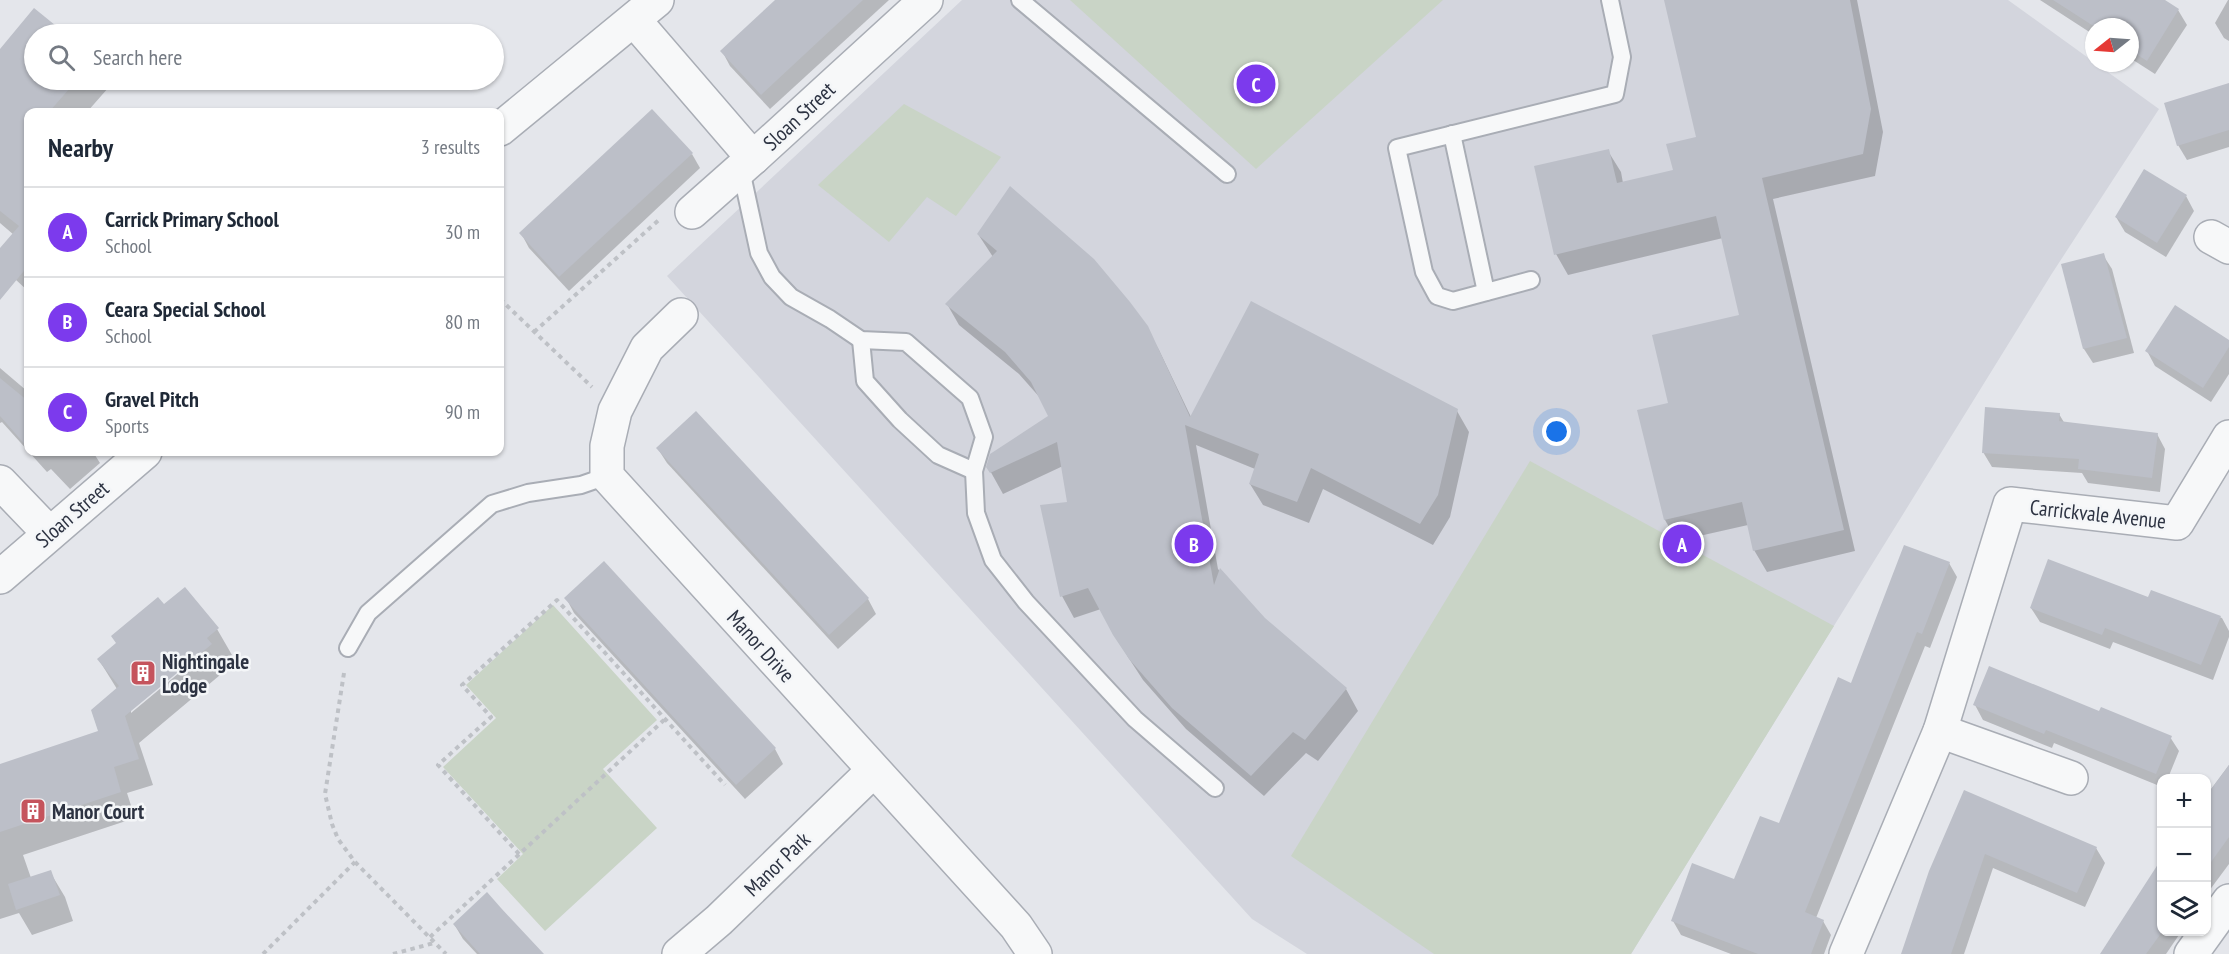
<!DOCTYPE html>
<meta charset="utf-8">
<style>
body{margin:0;font-family:"PT Sans Narrow",sans-serif;background:#f6f6f7;color:#1f2937}
.controls{position:absolute;right:18px;bottom:18px;display:grid;overflow:hidden;border-radius:12px;box-shadow:0 2px 4px #0004}
.controls button{width:54px;height:54px;display:grid;place-items:center;padding:0;border:0;border-bottom:2px solid #e0e1e3;background:#fff;color:#1f2937;font:30px sans-serif}
.compass{position:absolute;left:2085px;top:18px;width:54px;height:54px;border-radius:50%;background:#fff;box-shadow:0 2px 4px #0004;rotate:253deg}
.you{position:absolute;left:1557px;top:432px;width:21px;height:21px;margin:-15px;border:4px solid #fff;border-radius:50%;background:#1a73e8;box-shadow:0 0 0 9px #1a73e833}
.badge{display:grid;place-items:center;width:39px;height:39px;border-radius:50%;background:#7c3aed;color:#fff;font-size:20px;font-weight:700}
.pin{position:absolute;translate:-50% -50%;border:3px solid #fff;box-shadow:0 2px 6px #0006}
.list{margin:0;padding:0;list-style:none}
h2{display:flex;justify-content:space-between;align-items:center;height:78px;margin:0;padding:0 24px;font-size:26px}
h2 small{font-size:20px;font-weight:400;color:#747a83}
.list li{display:grid;grid-template-columns:39px 1fr auto;gap:18px;align-items:center;box-sizing:border-box;height:90px;padding:0 24px;border-top:2px solid #e0e1e3}
.list b{display:block;font-size:22px;white-space:nowrap}
.list p{margin:0;font-size:20px;white-space:nowrap;color:#747a83}
.list em{font-size:20px;font-style:normal;color:#747a83}
.icon{flex:none;width:33px;height:33px;fill:none;stroke:currentColor;stroke-width:2;stroke-linecap:round;stroke-linejoin:round}
.map{position:relative;flex:none;width:2229px;height:954px;overflow:hidden}
.search{position:absolute;background:#fff;box-shadow:0 2px 4px #0004;left:24px;top:24px;width:480px;height:66px;display:flex;align-items:center;gap:15px;box-sizing:border-box;padding:0 21px;border-radius:33px;color:#747a83;font-size:22px}
.panel{position:absolute;background:#fff;box-shadow:0 2px 4px #0004;left:24px;top:108px;width:480px;height:348px;border-radius:12px}
.map>svg:first-child{display:block}
.built{fill:#d3d5dd}
.green{fill:#c9d4c6}
.shadow{fill:#0003;fill-rule:evenodd}
.building{fill:#bcbfc8}
.lines{fill:none;stroke-linecap:round;stroke-linejoin:round}
.service-casing{stroke:#a9adb5;stroke-width:20}
.minor-casing{stroke:#a9adb5;stroke-width:36}
.tertiary-casing{stroke:#a9adb5;stroke-width:36}
.path{stroke:#bec1c6;stroke-width:4;stroke-dasharray:4.5 4.5;stroke-linecap:butt}
.service{stroke:#f7f8f9;stroke-width:16}
.minor{stroke:#f7f8f9;stroke-width:33}
.tertiary{stroke:#f7f8f9;stroke-width:33}
.labels{text-anchor:middle;dominant-baseline:central;stroke-width:5;stroke-linejoin:round;paint-order:stroke}
.street-label{font-size:21px;fill:#2d3342;stroke:#f4f6f8}
.poi-label{font-size:21px;font-weight:bold;fill:#2d3342;stroke:#f4f6f8;text-anchor:start}
</style>
<div class="map">
<svg width="2229" height="954" viewBox="0 0 2229 954">
<rect width="100%" height="100%" fill="#e4e6eb"/>
<polygon class="built" points="962,0 2008,0 2159,109 2051,275 1631,954 1307,954 1252,919 667,276"/>
<g class="green">
<polygon points="1070,0 1443,0 1256,169"/>
<polygon points="904,104 1001,157 956,216 927,197 889,242 818,185"/>
<polygon points="1530,461 1834,626 1631,954 1434,954 1291,856"/>
<polygon points="553,605 657,720 603,769 657,828 545,931 497,879 523,854 443,767 496,718 466,685"/>
</g>
<g class="shadow">
<polygon points="778,0 889,0 770,109 730,66 722,51"/>
<polygon points="1667,0 1857,0 1883,132 1875,176 1773,199 1855,551 1767,572 1754,550 1748,525 1677,541 1665,520 1670,404 1741,316 1723,238 1568,275 1556,254 1608,151 1621,172 1623,183 1674,171 1698,138"/>
<polygon points="2040,0 2162,0 2178,10 2187,25 2155,74 2130,58 2130,27 2094,27 2094,35"/>
<polygon points="2228,0 2229,0 2229,41 2224,38 2215,23"/>
<polygon points="34,10 64,34 34,34 34,80 105,80 109,87 87,112 28,112 28,291 15,279 0,253 14,235 0,223 0,51"/>
<polygon points="2229,85 2229,147 2187,160 2178,145"/>
<polygon points="692,154 700,168 569,291 529,248 521,233"/>
<polygon points="2186,196 2194,211 2166,257 2125,232 2116,217"/>
<polygon points="978,234 1146,327 1159,350 1191,417 1457,411 1469,432 1450,517 1433,545 1323,489 1309,523 1263,505 1250,484 1255,469 1196,445 1218,569 1264,619 1346,689 1358,711 1318,761 1306,753 1264,796 1186,729 1143,680 1128,657 1101,609 1074,618 1062,596 1069,504 1063,466 1003,494 988,467 1050,416 1042,400 1019,374 959,325 947,304 993,257"/>
<polygon points="2103,255 2112,269 2134,353 2093,363 2084,349 2063,265"/>
<polygon points="2229,342 2229,374 2211,402 2155,366 2147,351"/>
<polygon points="0,368 27,391 28,389 28,452 93,452 100,463 70,489 51,469 47,472 2,422 0,423"/>
<polygon points="2059,414 2065,424 2157,434 2165,449 2160,492 2088,483 2082,473 1992,467 1983,452"/>
<polygon points="658,449 868,599 876,614 838,649 667,463"/>
<polygon points="1949,563 1957,577 1930,648 1925,646 1816,918 1823,921 1831,935 1824,954 1731,954 1681,935 1673,921 1735,881 1779,825 1852,685"/>
<polygon points="2152,592 2222,618 2229,631 2229,637 2213,680 2113,642 2110,649 2040,622 2031,608 2149,599"/>
<polygon points="566,598 775,749 783,764 745,799 574,613"/>
<path d="M164,607L217,629L232,655L222,663L226,670L139,743L153,785L127,793L135,818L23,855L31,878L50,872L65,897L73,921L32,935L19,913L0,919V765L99,732L117,689L99,660ZM177,671L179,673L131,713V709Z"/>
<polygon points="1975,705 2170,737 2179,751 2168,778 2162,778 2162,787 2054,743 2052,748 1983,720"/>
<polygon points="2229,765 2229,864 2206,895 2206,796"/>
<polygon points="1965,792 2096,848 2105,863 2085,907 1993,868 1964,954 1903,954"/>
<polygon points="454,924 542,954 477,954 463,939"/>
<polygon points="2162,932 2181,932 2166,954 2102,954"/>
</g>
<g class="building">
<polygon points="775,0 863,0 761,95 720,51"/>
<polygon points="1664,0 1850,0 1871,109 1863,154 1762,178 1844,530 1753,551 1742,502 1664,520 1637,410 1668,403 1652,335 1739,315 1716,216 1554,255 1534,166 1609,149 1617,183 1673,170 1666,144 1696,137"/>
<polygon points="2053,0 2165,0 2179,9 2147,61 2130,50 2130,27 2095,27"/>
<polygon points="34,8 66,34 34,34 34,80 77,80 49,112 28,112 28,266 0,300 0,248 19,226 0,211 0,49"/>
<polygon points="2229,83 2229,130 2177,146 2164,103"/>
<polygon points="652,109 693,153 559,277 519,233"/>
<polygon points="2144,169 2187,195 2157,243 2115,217"/>
<polygon points="1010,186 1094,259 1130,302 1148,326 1190,417 1251,301 1458,409 1438,495 1420,524 1311,468 1297,502 1249,484 1259,454 1185,425 1214,585 1220,568 1265,618 1347,688 1305,740 1293,732 1251,776 1172,708 1129,659 1113,635 1088,588 1060,597 1040,505 1067,502 1057,442 990,473 986,467 990,454 1048,416 1031,382 1005,352 945,304 997,251 977,234"/>
<polygon points="2104,253 2127,338 2083,349 2061,264"/>
<polygon points="2175,305 2229,340 2229,347 2203,388 2145,351"/>
<polygon points="0,378 28,401 28,448 0,416"/>
<polygon points="1985,407 2060,413 2059,421 2158,433 2152,478 2078,469 2079,459 1982,453"/>
<polygon points="696,411 869,598 829,635 656,448"/>
<polygon points="1904,545 1950,562 1922,634 1917,632 1805,912 1824,920 1811,954 1758,954 1671,921 1692,863 1734,879 1760,816 1779,823 1838,677 1851,683"/>
<polygon points="2048,559 2148,597 2151,590 2221,616 2201,665 2105,628 2102,635 2030,608"/>
<polygon points="604,561 776,748 736,785 564,598"/>
<polygon points="185,587 219,628 207,638 212,644 125,716 139,759 114,767 121,792 0,832 0,764 98,731 91,710 119,686 97,659 116,643 111,636 158,597 164,604"/>
<polygon points="1989,666 2099,711 2101,707 2172,736 2156,774 2046,730 2044,734 1973,705"/>
<polygon points="2229,765 2229,837 2206,869 2206,796"/>
<polygon points="1964,790 2097,847 2077,893 1985,854 1951,954 1901,954 1929,871"/>
<polygon points="2162,858 2162,932 2146,954 2100,954"/>
<polygon points="51,870 60,895 16,910 8,884"/>
<polygon points="487,892 501,908 544,954 480,954 453,924"/>
</g>
<g class="lines">
<g class="service-casing">
<g id="service">
<polyline points="1020,0 1227,174"/>
<polyline points="1452,134 1486,292"/>
<polyline points="741,170 759,253 772,277 791,297 830,319 861,340 906,342 970,398 984,437 974,471 976,513 993,560 1026,602 1135,719 1215,788"/>
<polyline points="1531,280 1453,301 1437,296 1424,272 1397,148 1615,94 1622,57 1610,0"/>
<polyline points="861,340 865,381 900,420 938,455 974,471"/>
<polyline points="348,648 368,613 492,504 528,493 581,485 607,476"/>
</g>
</g>
<g class="minor-casing">
<g id="minor">
<polyline points="634,20 753,158 926,0"/>
<polyline points="692,212 753,158"/>
<polyline points="2211,237 2229,247"/>
<polyline points="681,315 647,348 615,411 607,446 607,476 1016,926 1035,954"/>
<polyline points="0,482 49,533"/>
<polyline points="1940,731 2071,778"/>
<polyline points="679,954 719,920 873,771"/>
<polyline points="1846,954 1940,731 2010,504 2177,523 2229,437"/>
<polyline points="2191,954 2229,901"/>
</g>
</g>
<g class="tertiary-casing">
<g id="tertiary">
<polyline points="500,129 657,0"/>
<polyline points="0,577 145,452"/>
</g>
</g>
<g class="path">
<polyline points="500,299 592,387"/>
<polyline points="534,332 660,219"/>
<polyline points="344,673 325,794 332,824 338,839 355,862 446,954"/>
<polyline points="519,854 438,765 491,717 462,685 557,600 725,785"/>
<polyline points="430,937 664,720"/>
<polyline points="263,954 355,862"/>
<polyline points="393,954 434,943"/>
</g>
<use href="#service" class="service"/>
<use href="#minor" class="minor"/>
<use href="#tertiary" class="tertiary"/>
</g>
<defs>
<g id="building-square" transform="scale(1.35)"><rect x="-9" y="-9" width="18" height="18" rx="4" fill="#c5545d" stroke="#f4f6f8"/><path d="M-4-6H4V6H1V3H-1V6H-4ZM-2.5-4.3h1.7v1.8h-1.7ZM.8-4.3h1.7v1.8H.8ZM-2.5-1h1.7V.8h-1.7ZM.8-1h1.7V.8H.8Z" fill="#fff"/></g>
</defs>
<g fill-rule="evenodd">
<use href="#building-square" x="143" y="673"/>
<use href="#building-square" x="33" y="811"/>
</g>
<g class="labels">
<g class="street-label">
<text transform="translate(799 116) rotate(-43)">Sloan Street</text>
<text transform="translate(72 514) rotate(-41)">Sloan Street</text>
<text transform="translate(2098 514) rotate(6)">Carrickvale Avenue</text>
<text transform="translate(761 646) rotate(48)">Manor Drive</text>
<text transform="translate(777 864) rotate(-44)">Manor Park</text>
</g>
<g class="poi-label">
<text x="162" y="661">Nightingale<tspan x="162" dy="24">Lodge</tspan></text>
<text x="52" y="811">Manor Court</text>
</g>
</g>
</svg>
<div class="controls">
<button>+</button>
<button>−</button>
<button><svg class="icon" aria-label="layers" viewBox="0 0 24 24"><path d="M12 4l9 5-9 5-9-5zM3 14l9 5 9-5"/></svg></button>
</div>
<svg class="compass" viewBox="-18 -18 36 36"><path d="M0-13l5 13h-10z" fill="#e53935"/><path d="M0 13l5-13h-10z" fill="#747a83"/></svg>
<div class="you"></div>
<div class="pin badge" style="left:1682px;top:544px">A</div>
<div class="pin badge" style="left:1194px;top:544px">B</div>
<div class="pin badge" style="left:1256px;top:84px">C</div>
<div class="search"><svg class="icon" aria-label="search" viewBox="0 0 24 24"><circle cx="10" cy="10" r="6"/><path d="M15 15l6 6"/></svg>Search here</div>
<section class="panel">
<h2>Nearby<small>3 results</small></h2>
<ul class="list">
<li><span class="badge">A</span><div><b>Carrick Primary School</b><p>School</p></div><em>30 m</em></li>
<li><span class="badge">B</span><div><b>Ceara Special School</b><p>School</p></div><em>80 m</em></li>
<li><span class="badge">C</span><div><b>Gravel Pitch</b><p>Sports</p></div><em>90 m</em></li>
</ul>
</section>
</div>
